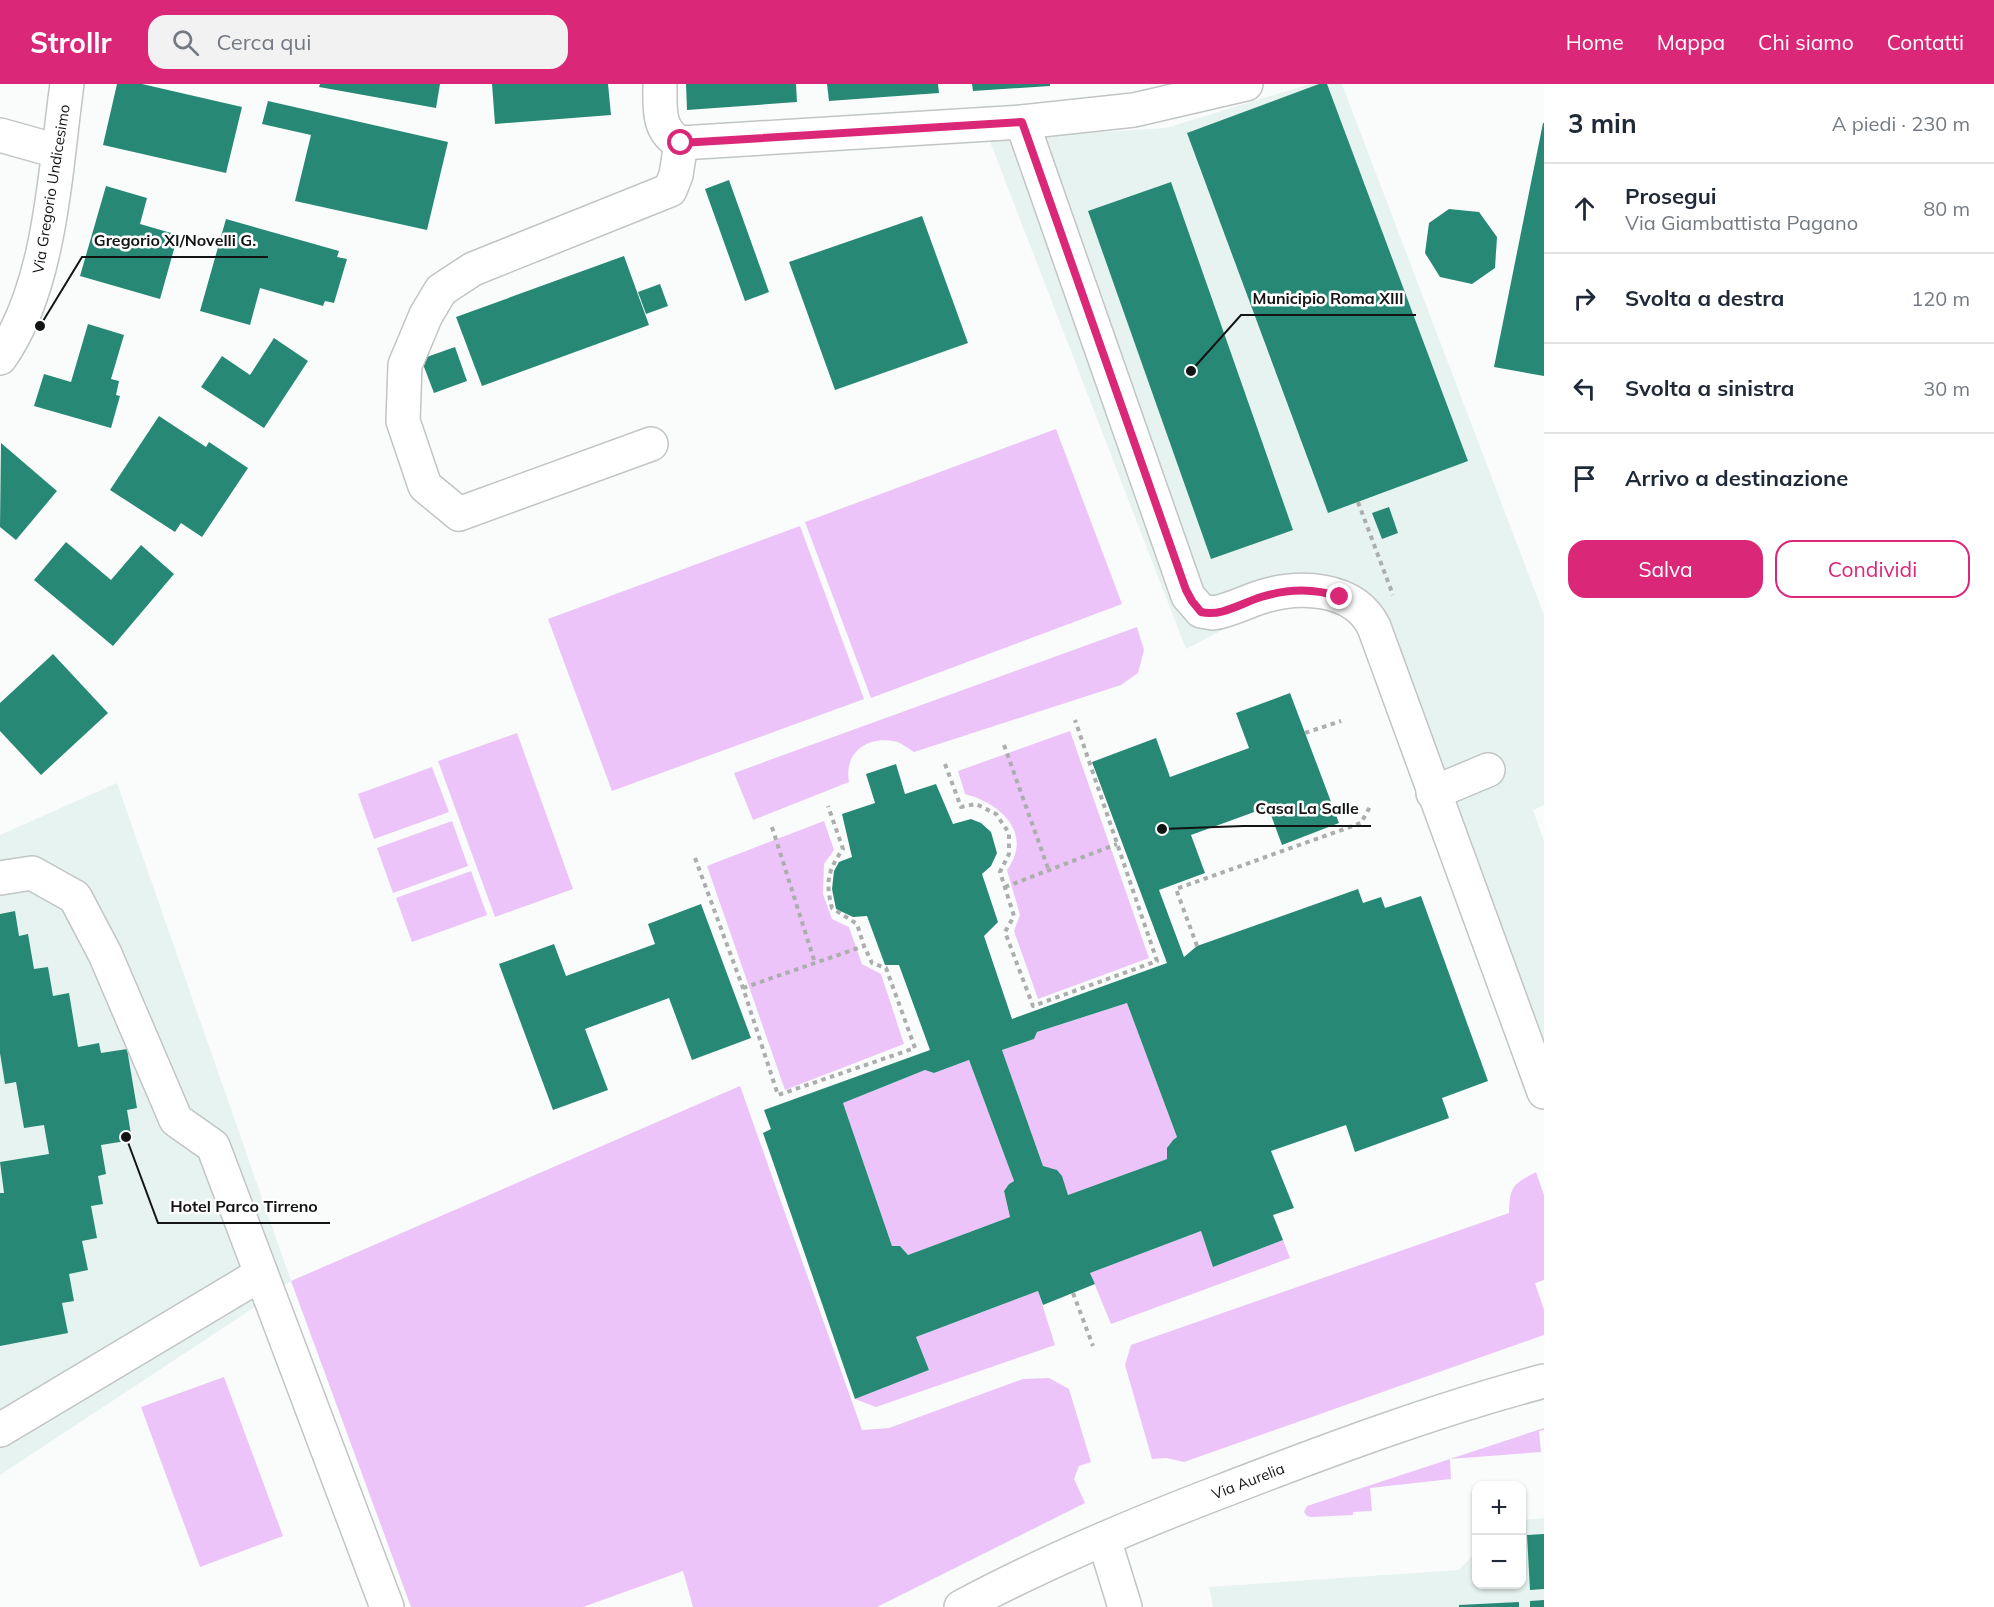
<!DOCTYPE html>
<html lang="it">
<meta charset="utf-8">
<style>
body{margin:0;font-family:Mulish,sans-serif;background:#f2f2f3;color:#1f2937}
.controls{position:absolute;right:18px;bottom:18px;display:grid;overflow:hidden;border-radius:12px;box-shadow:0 2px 4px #0004}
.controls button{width:54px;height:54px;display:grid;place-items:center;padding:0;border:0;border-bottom:2px solid #e0e1e3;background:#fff;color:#1f2937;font:30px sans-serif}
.stop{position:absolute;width:18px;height:18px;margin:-14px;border:4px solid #db2777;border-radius:50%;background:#fff}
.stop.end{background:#db2777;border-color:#fff;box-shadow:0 2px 6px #0008}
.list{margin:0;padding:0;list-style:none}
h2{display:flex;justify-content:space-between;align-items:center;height:78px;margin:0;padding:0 24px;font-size:26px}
h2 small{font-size:20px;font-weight:400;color:#747a83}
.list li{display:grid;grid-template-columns:39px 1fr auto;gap:18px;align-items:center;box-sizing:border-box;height:90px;padding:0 24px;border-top:2px solid #e0e1e3}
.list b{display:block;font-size:22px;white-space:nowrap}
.list p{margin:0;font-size:20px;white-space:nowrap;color:#747a83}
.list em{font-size:20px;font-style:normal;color:#747a83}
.actions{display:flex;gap:12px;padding:18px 24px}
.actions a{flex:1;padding:14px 0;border:2px solid #db2777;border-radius:18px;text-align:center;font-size:21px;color:#db2777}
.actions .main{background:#db2777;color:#fff}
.icon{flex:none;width:33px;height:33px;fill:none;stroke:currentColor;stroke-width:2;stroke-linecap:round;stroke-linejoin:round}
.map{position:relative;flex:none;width:1544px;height:1523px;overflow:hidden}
header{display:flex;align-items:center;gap:36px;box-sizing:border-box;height:84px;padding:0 30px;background:#db2777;color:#fff}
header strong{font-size:28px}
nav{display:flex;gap:33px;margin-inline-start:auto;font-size:21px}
.search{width:420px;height:54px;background:#f2f2f3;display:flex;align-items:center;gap:15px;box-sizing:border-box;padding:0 21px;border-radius:18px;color:#747a83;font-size:22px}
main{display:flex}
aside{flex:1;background:#fff}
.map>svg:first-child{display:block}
.built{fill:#e7f3f0}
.green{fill:#ecc4f9}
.building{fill:#278975;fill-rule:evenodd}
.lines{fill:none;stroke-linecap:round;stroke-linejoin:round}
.minor-casing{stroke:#c1c5c4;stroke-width:36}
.major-casing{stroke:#c1c5c4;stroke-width:36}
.path{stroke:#abaead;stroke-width:4;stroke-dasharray:4.5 4.5;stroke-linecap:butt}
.minor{stroke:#fff;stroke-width:33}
.major{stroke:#fff;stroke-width:33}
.route{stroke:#db2777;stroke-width:8}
.labels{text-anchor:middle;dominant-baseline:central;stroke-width:5;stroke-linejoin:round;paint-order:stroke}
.street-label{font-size:15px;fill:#131414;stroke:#fff}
.leader{fill:none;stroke:#131414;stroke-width:2}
.callout-dot{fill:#131414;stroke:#fff;stroke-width:2}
.callout-label{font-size:16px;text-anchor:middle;font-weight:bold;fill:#131414;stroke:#fff;stroke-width:5;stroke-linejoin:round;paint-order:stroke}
</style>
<header>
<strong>Strollr</strong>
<div class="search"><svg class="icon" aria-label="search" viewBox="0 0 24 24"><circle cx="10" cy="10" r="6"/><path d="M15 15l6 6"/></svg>Cerca qui</div>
<nav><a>Home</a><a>Mappa</a><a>Chi siamo</a><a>Contatti</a></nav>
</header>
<main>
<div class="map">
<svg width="1544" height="1523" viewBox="0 0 1544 1523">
<rect width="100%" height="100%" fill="#f9fcfb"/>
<g class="built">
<polygon points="1310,0 1342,0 1544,531 1544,721 1533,726 1544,757 1544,1024 1377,562 1369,545 1314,514 1251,531 1186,565 989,55 1166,44"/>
<polygon points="117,699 291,1197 258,1221 0,1391 0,751"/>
<polygon points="1544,1434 1544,1523 1213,1523 1209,1503 1459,1486 1476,1468 1476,1500 1522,1500 1522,1436"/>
</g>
<g class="green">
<polygon points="1056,345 1122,520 871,614 805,438"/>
<polygon points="800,442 864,615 612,707 548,535"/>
<path d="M1137,543L1144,566L1138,589L1121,601L914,668C908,664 900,658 893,657C865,652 844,670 849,698L753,736L734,689Z"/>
<path d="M1070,647L1149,874L1038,915L1014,847L1020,831L1007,786C1034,749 1000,719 965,710L958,687Z"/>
<polygon points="517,649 573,805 495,833 438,677"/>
<polygon points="432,683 449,728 374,755 358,710"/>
<polygon points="452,737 468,782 393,809 377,764"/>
<polygon points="824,737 834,766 824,780 823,810 832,835 849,843 862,880 881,890 904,960 785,1006 707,782"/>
<polygon points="471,787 487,831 412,858 396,814"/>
<path d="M1127,919L1177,1053C1168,1059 1167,1065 1167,1075L1068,1111L1057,1087L1043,1082L1002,966L1034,955L1037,948Z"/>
<polygon points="969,976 1014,1097 1009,1100 1004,1107 1010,1133 908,1171 900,1162 892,1162 843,1019 925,986 934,989"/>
<polygon points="740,1002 862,1346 889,1344 1023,1295 1049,1294 1069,1305 1091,1378 1079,1382 1074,1395 1085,1419 877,1523 693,1523 683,1487 583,1523 411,1523 291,1197"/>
<path d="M1536,1088L1544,1111V1196L1535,1199L1544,1226V1251L1184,1378L1166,1374L1152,1375L1125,1281L1131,1261L1509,1129C1510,1102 1512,1101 1536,1088Z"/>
<polygon points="1201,1147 1213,1183 1283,1156 1290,1174 1111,1240 1090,1189"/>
<polygon points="1038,1207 1055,1261 876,1323 855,1315 929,1286 916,1253"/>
<polygon points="224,1293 283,1452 200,1483 141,1323"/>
<polygon points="1544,1344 1544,1346 1539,1347 1541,1368 1450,1375 1451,1395 1370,1404 1372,1427 1353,1428 1353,1431 1311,1433 1307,1432 1304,1428 1307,1422"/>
</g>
<g class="building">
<polygon points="117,0 142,0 242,23 226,89 103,61"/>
<polygon points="320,0 440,0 436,24 319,3"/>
<polygon points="492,0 608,0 611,31 495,40"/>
<polygon points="686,0 796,0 797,18 687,26"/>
<polygon points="827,0 938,0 939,9 829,17"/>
<polygon points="972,0 1050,0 1050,2 973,7"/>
<polygon points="1319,0 1327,0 1468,377 1328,429 1187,49"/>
<polygon points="268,17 448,58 427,146 295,117 311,51 262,40"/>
<polygon points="1543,39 1544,39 1544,292 1494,283"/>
<polygon points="729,96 769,208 745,217 705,105"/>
<polygon points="1171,98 1293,446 1211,475 1088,127"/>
<polygon points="106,102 147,114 140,140 178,151 160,215 80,192"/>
<polygon points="1449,125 1479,128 1497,153 1495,184 1472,200 1440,193 1425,169 1429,139"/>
<polygon points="922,132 968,259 835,306 789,178"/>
<polygon points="226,135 339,167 337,173 347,175 334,219 325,217 323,222 260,204 250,241 200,227"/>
<polygon points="624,172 649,241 482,302 456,233"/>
<polygon points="660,200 668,222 646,230 638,208"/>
<polygon points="88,240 124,251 111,295 119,297 116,311 120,312 111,344 34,322 44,290 71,298"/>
<polygon points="274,254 308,277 264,344 201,303 222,272 250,291"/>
<polygon points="455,263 467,297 434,309 421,275"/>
<polygon points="159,332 206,363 209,358 248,384 202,453 181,439 175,448 110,406"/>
<polygon points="1,359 57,407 16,456 0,443"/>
<polygon points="1389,423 1398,449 1382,455 1372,429"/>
<polygon points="66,458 111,496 141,461 174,490 113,562 34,496"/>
<polygon points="53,570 108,629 41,691 0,647 0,619"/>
<path d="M1290,609L1339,739L1282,761L1268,723L1191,751L1205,789L1159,806L1184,873L1197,862L1358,805L1363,819L1381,813L1385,824L1421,812L1488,997L1442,1014L1449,1034L1355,1068L1346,1041L1271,1067L1294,1124L1273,1131L1283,1156L1213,1183L1201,1147L1090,1189L1095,1200L1043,1221L1038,1207L916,1253L929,1286L855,1315L763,1049L771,1045L764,1026L930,966L899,881H885L867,832L853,833L836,825L832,805L834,787L839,778L852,773L842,730L875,719L866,690L896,680L905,710L936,700L953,740L971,735L981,739L991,748L997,769L991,782L982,790L998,838L984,852L1012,935L1167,879L1092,678L1156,654L1170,693L1249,664L1236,629ZM1127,919L1177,1053L1173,1056L1167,1064V1075L1068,1111L1062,1092L1057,1086L1043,1082L1002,966L1034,955L1037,948ZM969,976L1014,1097L1009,1100L1004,1107L1010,1133L908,1171L900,1162H892L843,1019L925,986L934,989Z"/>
<polygon points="701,820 751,954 692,976 669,914 585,945 608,1006 553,1026 499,880 554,860 566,892 655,860 648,840"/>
<polygon points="15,827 19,852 28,850 34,885 48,883 53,912 69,909 78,963 99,959 101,969 127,965 137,1024 127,1026 132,1056 101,1061 106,1090 98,1092 103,1120 91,1122 97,1154 82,1157 88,1186 69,1190 74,1217 62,1219 68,1249 0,1262 0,1109 4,1109 0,1078 49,1070 44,1041 24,1044 16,998 5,1000 0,969 0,830"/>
<polygon points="1544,1450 1544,1505 1530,1506 1527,1451"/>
<polygon points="1544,1516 1544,1523 1530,1523 1530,1517"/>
<polygon points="1519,1518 1519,1523 1459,1523 1459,1521"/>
</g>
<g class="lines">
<g class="minor-casing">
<g id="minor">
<path d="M660,0C660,23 657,48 681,59L1022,38L1134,26L1246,0"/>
<path d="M1022,38L1188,512L1201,527L1213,529C1229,527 1245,518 1261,513C1298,501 1354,502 1374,543L1544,1008"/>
<polyline points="0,51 57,67"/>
<path d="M0,274C51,203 55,86 67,0"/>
<polyline points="651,360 459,430 425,402 403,337 405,281 426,231 441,206 473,185 670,106 676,91 681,59"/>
<polyline points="1433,709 1488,686"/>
<polyline points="0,794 32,789 75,813 105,870 176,1036 213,1062 387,1523"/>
<polyline points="0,1346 261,1190"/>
<polyline points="1104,1455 1125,1523"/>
</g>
</g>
<g class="major-casing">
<path id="major" d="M961,1523C1045,1478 1133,1441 1222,1407C1328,1366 1435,1326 1544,1297"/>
</g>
<g class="path">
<polyline points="1358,418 1393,511"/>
<polyline points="1305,649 1341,637"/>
<polyline points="1004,661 1049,787"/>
<polyline points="945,680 961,723 976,720 996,730 1009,749 1009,770 1000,788 1014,832 1005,848 1033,922 1157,877 1075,636"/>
<polyline points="772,743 815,879"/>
<polyline points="695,774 743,904 778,1011 915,964 886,884 872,879 864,862"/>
<polyline points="1005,803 1117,760"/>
<polyline points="1197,862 1176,805 1361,739 1371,721"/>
<path d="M743,904L864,862L857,840L832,824C825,798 828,786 843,765L828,722"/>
<polyline points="1073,1209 1093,1262"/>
</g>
<use href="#minor" class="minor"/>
<use href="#major" class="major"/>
</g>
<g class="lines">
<path class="route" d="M681,59L1022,38L1186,506L1192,517L1201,528C1221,533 1242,519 1261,513C1287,505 1314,504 1340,513"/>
</g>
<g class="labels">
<g class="street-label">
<text transform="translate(51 105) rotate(-81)">Via Gregorio Undicesimo</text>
<text transform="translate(1248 1397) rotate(-21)">Via Aurelia</text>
</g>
</g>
<path class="leader" d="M40 242L82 173H268M1191 287L1241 231H1416M1162 745L1243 742H1371M126 1053L158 1139H330"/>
<g class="callout-dot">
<circle cx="40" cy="242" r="6"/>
<circle cx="1191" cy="287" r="6"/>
<circle cx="1162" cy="745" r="6"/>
<circle cx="126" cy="1053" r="6"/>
</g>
<g class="callout-label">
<text x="175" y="162">Gregorio XI/Novelli G.</text>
<text x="1328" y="220">Municipio Roma XIII</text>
<text x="1307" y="730">Casa La Salle</text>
<text x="244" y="1128">Hotel Parco Tirreno</text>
</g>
</svg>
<div class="controls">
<button>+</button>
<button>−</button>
</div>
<div class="stop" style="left:681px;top:59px"></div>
<div class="stop end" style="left:1340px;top:513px"></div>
</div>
<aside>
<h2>3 min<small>A piedi · 230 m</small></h2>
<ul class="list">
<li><svg class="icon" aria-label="ahead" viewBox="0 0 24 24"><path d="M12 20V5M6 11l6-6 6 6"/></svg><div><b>Prosegui</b><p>Via Giambattista Pagano</p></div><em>80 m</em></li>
<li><svg class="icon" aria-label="right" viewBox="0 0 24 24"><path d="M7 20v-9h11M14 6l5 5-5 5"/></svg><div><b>Svolta a destra</b></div><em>120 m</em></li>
<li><svg class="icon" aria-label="left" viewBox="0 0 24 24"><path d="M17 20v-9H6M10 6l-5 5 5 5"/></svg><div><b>Svolta a sinistra</b></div><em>30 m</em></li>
<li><svg class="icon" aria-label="arrive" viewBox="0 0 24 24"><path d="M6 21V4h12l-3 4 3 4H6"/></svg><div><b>Arrivo a destinazione</b></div></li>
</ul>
<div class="actions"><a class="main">Salva</a><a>Condividi</a></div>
</aside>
</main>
